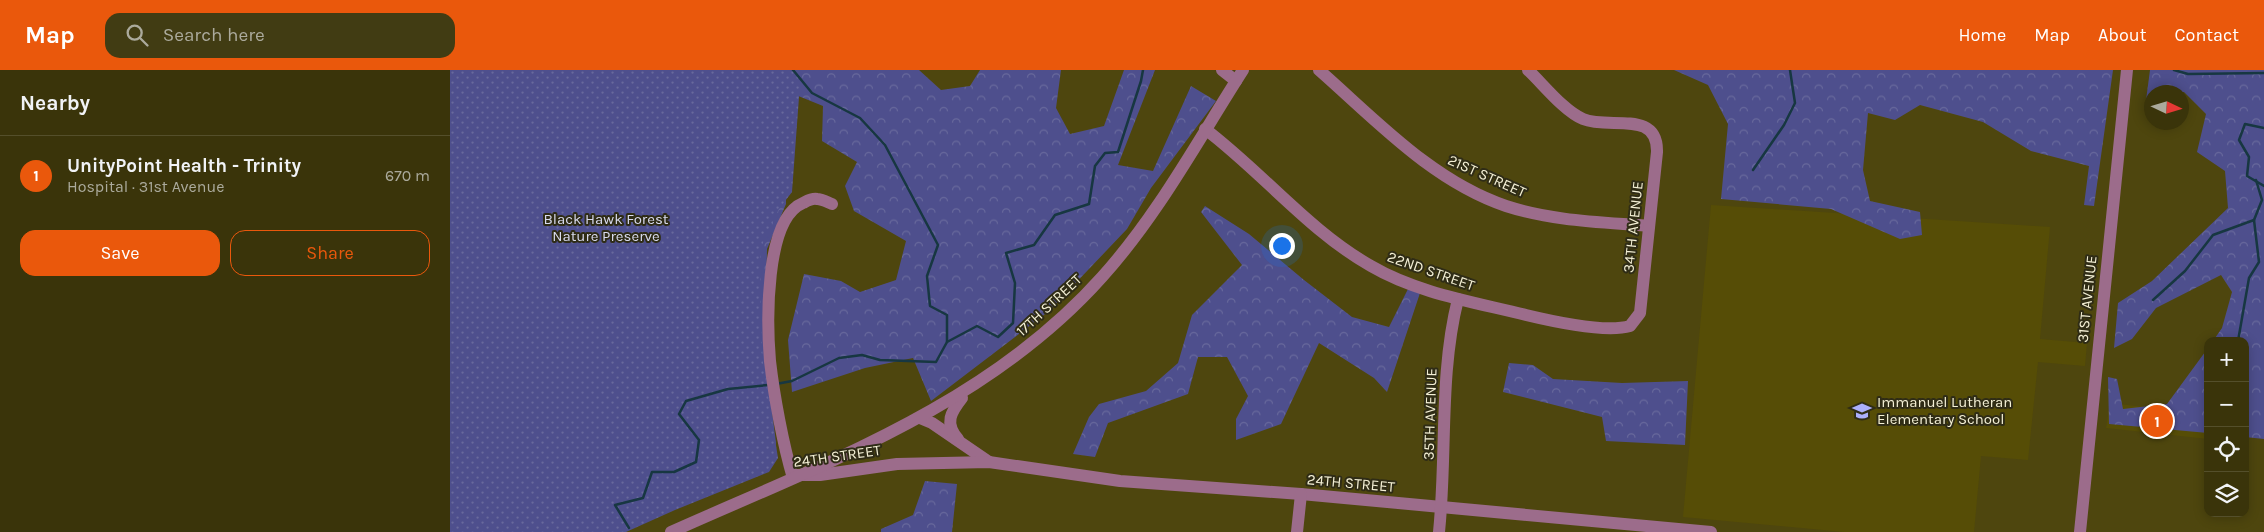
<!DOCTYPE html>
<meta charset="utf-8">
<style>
body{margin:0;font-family:Karla,sans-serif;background:#413c13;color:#f1f3f6}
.controls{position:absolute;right:15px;bottom:15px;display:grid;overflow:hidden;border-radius:10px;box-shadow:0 2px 12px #0003}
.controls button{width:45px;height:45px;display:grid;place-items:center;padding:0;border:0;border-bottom:1px solid #544f2b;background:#3a340a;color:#f1f3f6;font:25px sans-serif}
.compass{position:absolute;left:1694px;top:15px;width:45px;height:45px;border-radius:50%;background:#3a340a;box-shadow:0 2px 12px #0003;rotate:94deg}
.you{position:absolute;left:831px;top:175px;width:18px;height:18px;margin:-12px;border:4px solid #fff;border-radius:50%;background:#1a73e8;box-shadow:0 0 0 8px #1a73e833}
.badge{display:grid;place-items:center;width:32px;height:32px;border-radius:50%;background:#ea580c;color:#fff;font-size:16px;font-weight:700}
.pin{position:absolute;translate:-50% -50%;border:2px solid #fff;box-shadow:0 1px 5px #0006}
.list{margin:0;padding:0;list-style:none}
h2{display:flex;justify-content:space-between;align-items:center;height:65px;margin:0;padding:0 20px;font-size:21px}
h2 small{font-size:16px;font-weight:400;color:#abaa9c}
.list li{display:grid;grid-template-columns:32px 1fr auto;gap:15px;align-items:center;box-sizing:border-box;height:80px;padding:0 20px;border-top:1px solid #544f2b}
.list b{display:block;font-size:19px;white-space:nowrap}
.list p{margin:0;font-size:16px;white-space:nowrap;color:#abaa9c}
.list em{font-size:16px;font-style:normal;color:#abaa9c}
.actions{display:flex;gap:10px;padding:15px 20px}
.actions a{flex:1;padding:11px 0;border:1px solid #ea580c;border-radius:15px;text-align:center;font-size:18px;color:#ea580c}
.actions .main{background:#ea580c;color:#fff}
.icon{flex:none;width:28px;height:28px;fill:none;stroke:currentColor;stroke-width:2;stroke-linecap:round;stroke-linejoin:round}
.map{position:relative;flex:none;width:1814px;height:462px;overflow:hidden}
header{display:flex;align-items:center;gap:30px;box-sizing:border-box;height:70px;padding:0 25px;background:#ea580c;color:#fff}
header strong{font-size:24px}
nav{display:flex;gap:28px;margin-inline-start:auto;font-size:18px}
.search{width:350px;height:45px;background:#413c13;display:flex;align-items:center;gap:12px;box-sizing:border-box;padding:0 18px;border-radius:15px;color:#abaa9c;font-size:19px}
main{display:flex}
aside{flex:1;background:#3a340a}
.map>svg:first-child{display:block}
.built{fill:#564d06}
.forest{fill:url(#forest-crowns)}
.park{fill:url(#park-dots)}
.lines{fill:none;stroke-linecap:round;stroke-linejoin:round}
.stream{stroke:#173741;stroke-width:2.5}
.minor{stroke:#9c6c8b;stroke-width:12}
.labels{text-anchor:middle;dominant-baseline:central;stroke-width:4;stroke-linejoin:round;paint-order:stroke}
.street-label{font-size:15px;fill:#f4f0d5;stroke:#2f2c16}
.park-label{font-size:15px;fill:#d9dbef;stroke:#2f2c16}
.poi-label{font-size:15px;fill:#f4f0d5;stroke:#2f2c16;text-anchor:start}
</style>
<header>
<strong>Map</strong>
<div class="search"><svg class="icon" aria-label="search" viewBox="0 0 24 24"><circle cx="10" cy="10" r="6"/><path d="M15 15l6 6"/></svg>Search here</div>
<nav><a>Home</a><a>Map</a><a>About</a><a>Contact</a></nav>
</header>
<main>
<aside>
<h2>Nearby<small></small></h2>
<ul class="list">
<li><span class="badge">1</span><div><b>UnityPoint Health - Trinity</b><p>Hospital · 31st Avenue</p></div><em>670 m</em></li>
</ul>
<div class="actions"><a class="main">Save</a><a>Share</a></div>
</aside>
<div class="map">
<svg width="1814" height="462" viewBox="0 0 1814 462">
<defs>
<pattern id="forest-crowns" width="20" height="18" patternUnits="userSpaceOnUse" patternTransform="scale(1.25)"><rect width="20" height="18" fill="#4e4f8d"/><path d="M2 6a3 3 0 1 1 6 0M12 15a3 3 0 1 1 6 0" fill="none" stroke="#68699c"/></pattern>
<pattern id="park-dots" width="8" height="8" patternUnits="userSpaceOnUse" patternTransform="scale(1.25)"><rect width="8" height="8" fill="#4e4f8d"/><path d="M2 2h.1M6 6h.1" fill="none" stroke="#68699c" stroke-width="1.8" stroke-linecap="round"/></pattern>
</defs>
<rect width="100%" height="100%" fill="#4e460e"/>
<g class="built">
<polygon points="1261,135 1600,157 1590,269 1637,273 1635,296 1588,292 1578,390 1531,386 1524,462 1394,462 1233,447"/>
<polygon points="1660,333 1758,344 1758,369 1656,358"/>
</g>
<g class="forest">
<polygon points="0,0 469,0 491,20 520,16 530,0 611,0 606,38 620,64 654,56 674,0 705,0 668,95 703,101 741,16 766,31 701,118 677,159 599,241 481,331 463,288 415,298 342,322 338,270 354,204 391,211 410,222 446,210 456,171 404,141 395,116 407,92 372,71 373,36 336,21 336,134 317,179 315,285 326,373 320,398 0,462"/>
<polygon points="1224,0 1663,0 1644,136 1634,135 1639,96 1581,81 1533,52 1470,35 1445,50 1418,43 1413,100 1420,131 1470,142 1472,165 1450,169 1381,139 1271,129 1278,54 1258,15"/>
<polygon points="1700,0 1814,0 1814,369 1795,367 1795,271 1763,271 1772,258 1782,222 1771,205 1706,238 1682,269 1664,278 1668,233 1702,211 1778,138 1775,101 1747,82 1756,44 1734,22 1702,22 1701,33 1695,38"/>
<polygon points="755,136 799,164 854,210 902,247 939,257 958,219 970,223 937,322 924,308 869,273 831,354 786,370 786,349 798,326 777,287 748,287 738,324 658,353 645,387 623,384 639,347 649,334 696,321 728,293 742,245 792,195 751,142"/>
<polygon points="1758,278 1758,363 1659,354 1658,307 1667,309 1673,339 1717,334"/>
<polygon points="1059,293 1083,295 1103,309 1172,313 1238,311 1235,375 1156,371 1152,347 1053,322"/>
<polygon points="475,411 507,414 502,462 431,462 431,459 463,445"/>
</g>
<polygon class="park" points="0,0 351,0 342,122 329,139 314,169 310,186 310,236 313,293 328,388 319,402 225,440 176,462 0,462"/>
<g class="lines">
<g class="stream">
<polyline points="343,0 362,23 410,48 435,75 488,175 477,206 480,236 497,245 497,272"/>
<polyline points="1724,0 1738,4 1814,3"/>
<polyline points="1814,58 1795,54 1789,70 1799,87 1797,106 1814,116"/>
<polyline points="1303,100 1334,55 1345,33 1340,0"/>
<polyline points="1703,230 1735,201 1763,165 1804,150 1812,130 1806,110"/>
<polyline points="1788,271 1799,208 1809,192 1804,150"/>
<polyline points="326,314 342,311 389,288 412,285 430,290 486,292 497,272 527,256 548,267 563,253 565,213 556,183 584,175 605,145 639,134 645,96 655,83 668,82 691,11 693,0"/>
<polyline points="179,458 165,435 193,428 202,402 224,402 246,392 249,370 229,344 236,331 278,319 318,315"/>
</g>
<g class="minor">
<polyline points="772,0 786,11"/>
<path d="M869,0C926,50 982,111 1056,136C1102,151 1151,152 1199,156"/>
<path d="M755,59C812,102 859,161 921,196C967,223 1024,232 1076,245C1101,251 1156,263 1180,256L1190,243L1207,82C1208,39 1159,60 1133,49C1114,41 1093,14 1078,0"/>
<polyline points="470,348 482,353 539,392"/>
<path d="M508,369C494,353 501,342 512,328"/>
<polyline points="347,405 370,405 447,394 539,392 670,411 851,424 1261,462"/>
<path d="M343,408C333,374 324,326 320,291C317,255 314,149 353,133C357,131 362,128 367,129C372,129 377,132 382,134"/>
<path d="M221,462C373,394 538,335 652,207C708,145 748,70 793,0"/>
<polyline points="847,462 851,424"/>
<path d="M989,462C997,385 989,304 1008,229"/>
<polyline points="1630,462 1677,0"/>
</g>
</g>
<defs>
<g id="school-bare" transform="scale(1.5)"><path d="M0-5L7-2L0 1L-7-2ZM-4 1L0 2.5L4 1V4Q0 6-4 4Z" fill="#abaffb" stroke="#2f2c16" stroke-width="2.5" paint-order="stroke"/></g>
</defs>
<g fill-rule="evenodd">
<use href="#school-bare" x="1412" y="341"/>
</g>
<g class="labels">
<g class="street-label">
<text transform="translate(1037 106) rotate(24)">21ST STREET</text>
<text transform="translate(1183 157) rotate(-84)">34TH AVENUE</text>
<text transform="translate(981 201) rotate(19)">22ND STREET</text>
<text transform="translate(1637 229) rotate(-84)">31ST AVENUE</text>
<text transform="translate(599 235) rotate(-43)">17TH STREET</text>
<text transform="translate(980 344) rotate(-88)">35TH AVENUE</text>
<text transform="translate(387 386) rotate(-8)">24TH STREET</text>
<text transform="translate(901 413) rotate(5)">24TH STREET</text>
</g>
<g class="park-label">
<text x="156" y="149">Black Hawk Forest<tspan x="156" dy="17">Nature Preserve</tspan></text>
</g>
<g class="poi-label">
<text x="1427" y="332">Immanuel Lutheran<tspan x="1427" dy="17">Elementary School</tspan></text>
</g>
</g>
</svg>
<div class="controls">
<button>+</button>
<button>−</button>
<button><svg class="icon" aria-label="locate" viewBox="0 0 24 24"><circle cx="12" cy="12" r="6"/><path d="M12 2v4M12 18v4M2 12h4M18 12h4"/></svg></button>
<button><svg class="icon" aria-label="layers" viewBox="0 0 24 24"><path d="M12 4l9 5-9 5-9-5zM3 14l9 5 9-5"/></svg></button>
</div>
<svg class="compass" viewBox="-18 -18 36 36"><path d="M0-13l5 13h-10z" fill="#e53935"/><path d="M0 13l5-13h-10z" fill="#abaa9c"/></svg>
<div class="you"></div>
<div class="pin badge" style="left:1707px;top:351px">1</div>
</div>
</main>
